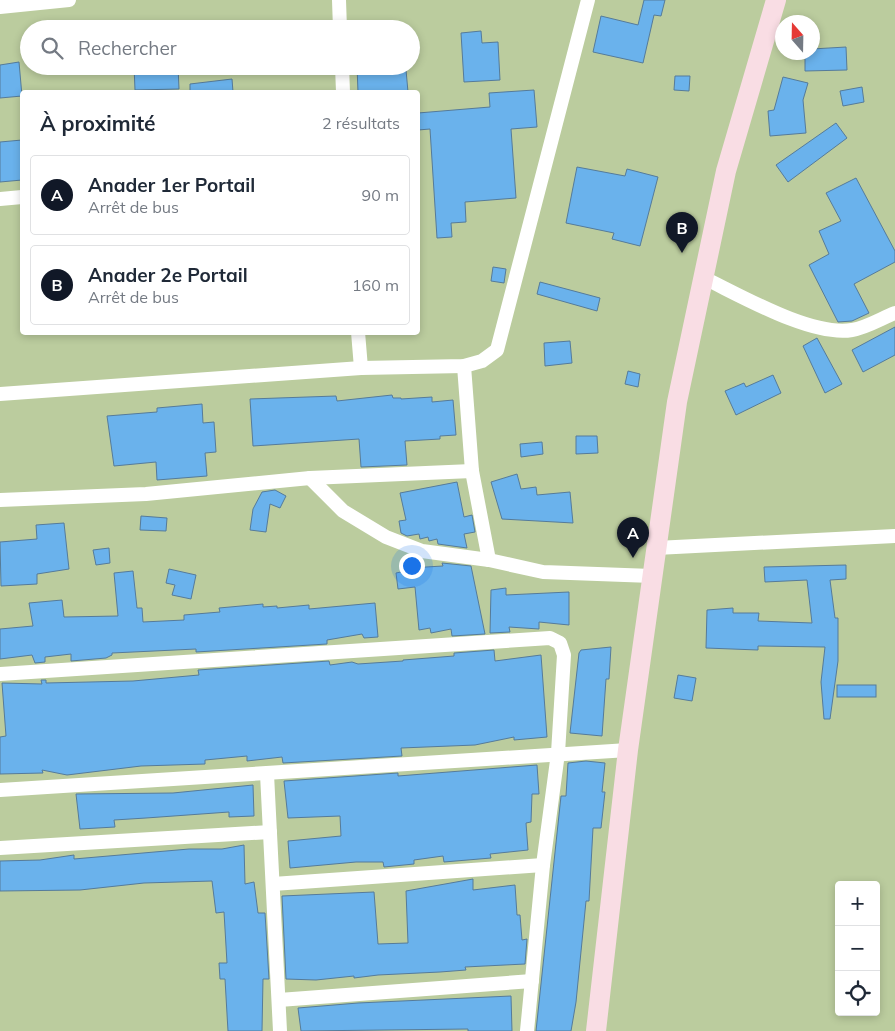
<!DOCTYPE html>
<html lang="fr">
<meta charset="utf-8">
<style>
body{margin:0;font-family:Mulish,sans-serif;background:#f6f6f7;color:#1f2937}
.controls{position:absolute;right:15px;bottom:15px;display:grid;overflow:hidden;border-radius:5px;box-shadow:0 2px 8px #0003}
.controls button{width:45px;height:45px;display:grid;place-items:center;padding:0;border:0;border-bottom:1px solid #e0e1e3;background:#fff;color:#1f2937;font:25px sans-serif}
.compass{position:absolute;left:775px;top:15px;width:45px;height:45px;border-radius:50%;background:#fff;box-shadow:0 2px 8px #0003;rotate:340deg}
.you{position:absolute;left:411px;top:565px;width:18px;height:18px;margin:-12px;border:4px solid #fff;border-radius:50%;background:#1a73e8;box-shadow:0 0 0 8px #1a73e833}
.badge{display:grid;place-items:center;width:32px;height:32px;border-radius:50%;background:#111827;color:#fff;font-size:16px;font-weight:700}
.pin{position:absolute;translate:-50% -41px;filter:drop-shadow(0 1px 2px #0008)}
.pin::after{content:'';position:absolute;top:26px;width:18px;height:15px;background:inherit;clip-path:polygon(0 0,100% 0,50% 100%)}
.list{margin:0;padding:0;list-style:none}
h2{display:flex;justify-content:space-between;align-items:center;height:65px;margin:0;padding:0 20px;font-size:21px}
h2 small{font-size:16px;font-weight:400;color:#747a83}
.list li{display:grid;grid-template-columns:32px 1fr auto;gap:15px;align-items:center;box-sizing:border-box;height:80px;margin:0 10px 10px;padding:0 10px;border:1px solid #e0e1e3;border-radius:5px}
.list b{display:block;font-size:19px;white-space:nowrap}
.list p{margin:0;font-size:16px;white-space:nowrap;color:#747a83}
.list em{font-size:16px;font-style:normal;color:#747a83}
.icon{flex:none;width:28px;height:28px;fill:none;stroke:currentColor;stroke-width:2;stroke-linecap:round;stroke-linejoin:round}
.map{position:relative;flex:none;width:895px;height:1031px;overflow:hidden}
.search{position:absolute;background:#fff;box-shadow:0 2px 8px #0003;left:20px;top:20px;width:400px;height:55px;display:flex;align-items:center;gap:12px;box-sizing:border-box;padding:0 18px;border-radius:28px;color:#747a83;font-size:19px}
.panel{position:absolute;background:#fff;box-shadow:0 2px 8px #0003;left:20px;top:90px;width:400px;height:245px;border-radius:5px}
.map>svg:first-child{display:block}
.building{fill:#6ab2ec;stroke:#557b9a}
.lines{fill:none;stroke-linecap:round;stroke-linejoin:round}
.street{stroke:#fff;stroke-width:14}
.secondary{stroke:#f9dde4;stroke-width:20}
</style>
<div class="map">
<svg width="895" height="1031" viewBox="0 0 895 1031">
<rect width="100%" height="100%" fill="#bbcc9e"/>
<g class="building">
<polygon points="644,0 665,0 661,16 654,15 643,63 593,52 601,16 638,25"/>
<polygon points="481,31 482,43 498,42 500,80 464,82 461,33"/>
<polygon points="846,47 847,70 805,71 805,52 812,52 812,49"/>
<polygon points="19,62 22,96 0,98 0,65"/>
<polygon points="134,66 178,66 179,89 135,90"/>
<polygon points="357,66 396,66 396,70 406,70 408,92 358,92"/>
<polygon points="675,76 690,76 689,91 674,90"/>
<polygon points="783,77 808,83 803,100 806,133 770,136 768,111 774,110"/>
<polygon points="232,79 233,92 190,92 190,84"/>
<polygon points="862,87 864,102 843,106 840,91"/>
<polygon points="534,90 537,127 511,129 516,198 465,202 466,222 451,223 452,237 437,238 430,129 418,130 418,113 490,107 489,93"/>
<polygon points="836,123 847,138 788,182 776,165"/>
<polygon points="22,140 22,180 0,182 0,142"/>
<polygon points="577,167 625,176 627,169 658,177 640,246 612,239 614,233 566,223"/>
<polygon points="856,178 895,251 895,262 854,284 869,313 852,321 838,322 809,265 829,254 819,231 841,221 826,193"/>
<polygon points="493,267 506,269 504,283 491,281"/>
<polygon points="540,282 600,298 597,311 537,294"/>
<polygon points="895,327 895,355 863,372 852,350"/>
<polygon points="817,338 842,384 825,393 803,346"/>
<polygon points="570,341 572,363 545,366 544,343"/>
<polygon points="628,371 640,374 638,387 625,384"/>
<polygon points="773,375 781,393 736,415 725,391 744,383 746,387"/>
<polygon points="392,395 393,398 401,398 401,399 432,397 432,402 453,400 456,435 440,436 440,439 405,441 407,465 361,467 359,439 253,446 250,399 336,396 337,401"/>
<polygon points="202,404 203,423 214,422 216,452 205,453 207,476 157,480 156,462 114,466 107,416 157,412 157,408"/>
<polygon points="576,436 597,436 598,453 576,454"/>
<polygon points="542,442 543,454 521,457 520,444"/>
<polygon points="517,474 521,489 536,487 537,495 570,492 573,523 502,519 491,482"/>
<polygon points="457,482 464,517 472,515 475,532 464,534 467,548 438,544 437,539 429,541 428,537 420,539 419,534 407,536 401,533 399,521 406,520 400,493"/>
<polygon points="275,490 286,496 280,508 270,504 266,532 250,530 253,509 262,492"/>
<polygon points="141,516 167,518 166,531 140,530"/>
<polygon points="64,523 69,569 37,574 37,584 1,586 0,542 37,539 36,525"/>
<polygon points="109,548 110,563 96,565 93,550"/>
<polygon points="442,563 471,566 485,634 452,636 451,629 431,633 430,628 419,630 415,587 398,589 396,573 426,567 443,566"/>
<polygon points="846,565 846,579 830,580 835,618 838,618 838,661 830,719 824,719 821,682 825,647 758,646 758,650 706,648 707,610 733,608 733,613 759,613 758,621 812,623 807,580 765,582 764,567"/>
<polygon points="169,569 196,575 191,599 172,595 175,585 166,583"/>
<polygon points="133,571 137,608 142,608 143,622 184,620 184,615 220,612 219,608 263,604 263,607 277,606 277,608 309,605 309,609 375,603 378,637 364,638 362,634 327,640 327,644 196,652 196,649 112,653 112,655 106,658 71,661 71,654 45,657 45,662 35,663 32,655 0,659 0,629 33,626 29,603 62,600 64,617 118,616 114,573"/>
<polygon points="506,588 506,595 569,592 569,625 539,622 539,629 509,627 510,632 490,633 491,590"/>
<polygon points="611,647 609,679 606,679 602,736 570,733 579,653 581,650"/>
<polygon points="494,650 495,661 541,655 547,737 514,740 514,737 475,745 401,748 402,756 283,763 282,757 247,761 247,756 205,760 205,764 141,766 67,775 42,770 43,773 0,774 0,737 6,736 2,683 42,684 41,680 46,680 46,683 133,681 199,675 198,670 329,661 330,665 352,662 358,664 403,661 403,660 454,656 454,653"/>
<polygon points="678,675 696,678 692,701 674,698"/>
<rect x="837" y="685" width="39" height="12"/>
<polygon points="586,761 605,763 602,792 605,792 601,828 593,828 589,901 586,901 576,1002 571,1031 536,1031 561,796 566,796 568,763"/>
<polygon points="537,765 539,794 532,794 531,822 526,823 528,850 490,854 491,858 444,862 443,856 414,860 414,864 384,867 383,862 356,862 290,868 288,841 341,836 340,816 288,818 284,781 398,773 398,776"/>
<polygon points="253,785 254,816 229,817 229,812 146,818 114,820 115,827 80,829 76,794 173,793"/>
<polygon points="244,845 245,884 254,882 258,913 265,913 269,979 263,979 262,1031 228,1031 225,979 220,979 219,963 227,963 224,912 216,913 212,881 144,883 80,890 0,891 0,861 40,860 74,855 74,859 189,849 222,849"/>
<polygon points="473,879 473,890 515,885 517,915 520,915 522,940 527,939 525,964 465,967 466,970 440,972 378,975 354,978 354,976 316,980 286,979 282,896 374,892 378,944 408,943 406,891"/>
<polygon points="511,996 512,1031 468,1031 468,1029 301,1031 298,1008 358,1003"/>
</g>
<g class="lines">
<g class="street">
<polyline points="339,0 340,29"/>
<polyline points="0,7 69,0"/>
<polyline points="342,66 343,92"/>
<polyline points="0,199 22,197"/>
<path d="M702,277C740,295 811,337 852,330C866,328 882,318 895,313"/>
<polyline points="358,332 361,368"/>
<polyline points="464,366 472,471 489,560"/>
<polyline points="0,394 361,368 464,366 482,361 497,350 588,0"/>
<polyline points="310,478 343,511 386,537 422,551 489,560 543,572 652,576"/>
<polyline points="0,500 146,494 310,478 472,471"/>
<polyline points="656,548 895,536"/>
<polyline points="0,674 550,638 560,643 564,655 558,753 543,865 527,1031"/>
<polyline points="267,774 280,1031"/>
<polyline points="0,790 628,750"/>
<polyline points="0,848 270,832"/>
<polyline points="273,884 543,865"/>
<polyline points="279,1000 532,981"/>
</g>
<polyline class="secondary" points="596,1031 628,750 677,402 726,171 776,0"/>
</g>
</svg>
<div class="controls">
<button>+</button>
<button>−</button>
<button><svg class="icon" aria-label="locate" viewBox="0 0 24 24"><circle cx="12" cy="12" r="6"/><path d="M12 2v4M12 18v4M2 12h4M18 12h4"/></svg></button>
</div>
<svg class="compass" viewBox="-18 -18 36 36"><path d="M0-13l5 13h-10z" fill="#e53935"/><path d="M0 13l5-13h-10z" fill="#747a83"/></svg>
<div class="you"></div>
<div class="pin badge" style="left:633px;top:558px">A</div>
<div class="pin badge" style="left:682px;top:253px">B</div>
<div class="search"><svg class="icon" aria-label="search" viewBox="0 0 24 24"><circle cx="10" cy="10" r="6"/><path d="M15 15l6 6"/></svg>Rechercher</div>
<section class="panel">
<h2>À proximité<small>2 résultats</small></h2>
<ul class="list">
<li><span class="badge">A</span><div><b>Anader 1er Portail</b><p>Arrêt de bus</p></div><em>90 m</em></li>
<li><span class="badge">B</span><div><b>Anader 2e Portail</b><p>Arrêt de bus</p></div><em>160 m</em></li>
</ul>
</section>
</div>
